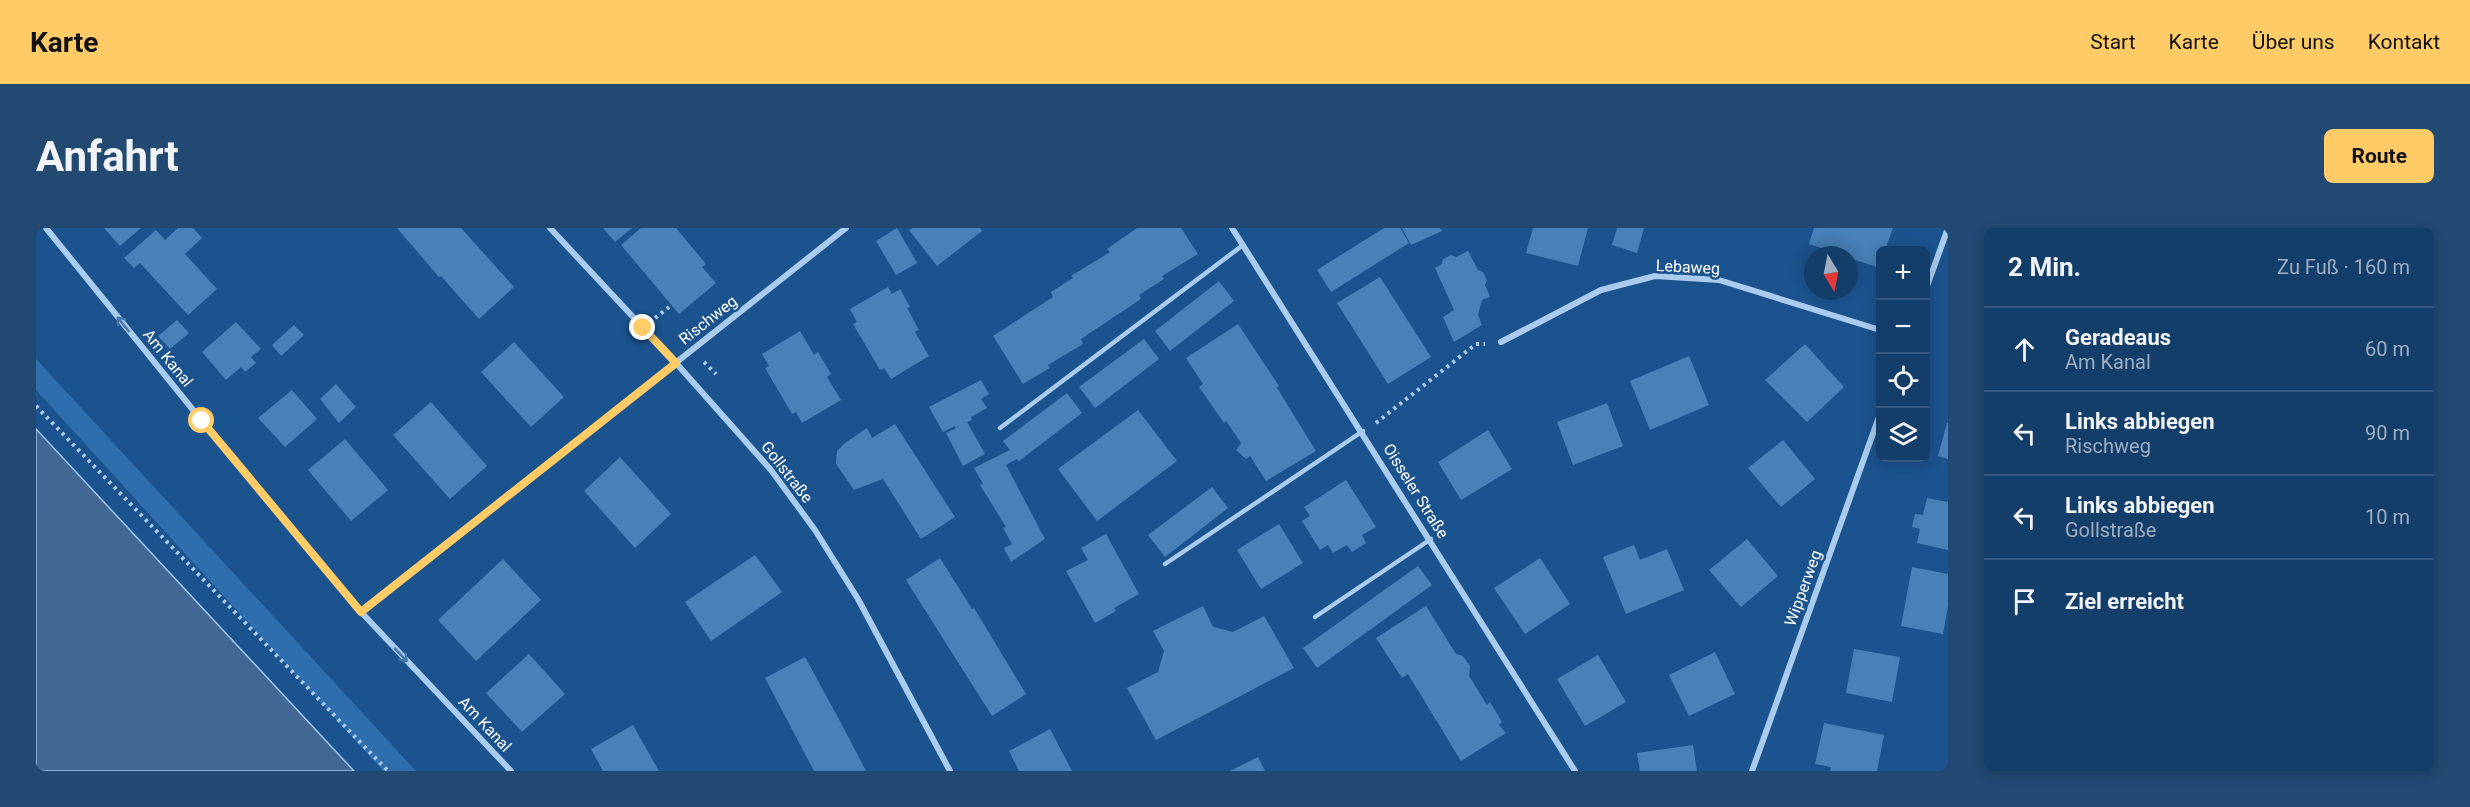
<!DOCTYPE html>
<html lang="de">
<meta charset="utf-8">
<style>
body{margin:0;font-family:Roboto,sans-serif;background:#214972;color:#f1f3f6}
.controls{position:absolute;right:18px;top:18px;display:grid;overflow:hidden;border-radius:9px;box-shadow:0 3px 15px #0003}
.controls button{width:54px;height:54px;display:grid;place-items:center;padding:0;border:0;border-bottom:2px solid #33577e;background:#143e6a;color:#f1f3f6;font:30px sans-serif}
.compass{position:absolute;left:1768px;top:18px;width:54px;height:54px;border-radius:50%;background:#143e6a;box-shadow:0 3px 15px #0003;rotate:170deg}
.stop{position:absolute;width:18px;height:18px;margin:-14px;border:4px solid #fecb66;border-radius:50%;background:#fff}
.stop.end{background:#fecb66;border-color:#fff;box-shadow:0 2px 6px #0008}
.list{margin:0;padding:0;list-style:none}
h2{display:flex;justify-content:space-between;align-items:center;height:78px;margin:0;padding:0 24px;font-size:26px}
h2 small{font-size:20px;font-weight:400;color:#9daec1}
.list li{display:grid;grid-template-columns:39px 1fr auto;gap:18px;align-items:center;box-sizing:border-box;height:84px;padding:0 24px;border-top:2px solid #33577e}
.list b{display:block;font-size:22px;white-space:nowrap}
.list p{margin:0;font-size:20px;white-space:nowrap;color:#9daec1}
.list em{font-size:20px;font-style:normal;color:#9daec1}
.icon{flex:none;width:33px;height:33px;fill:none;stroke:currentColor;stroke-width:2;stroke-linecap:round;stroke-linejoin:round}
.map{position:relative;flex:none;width:1912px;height:543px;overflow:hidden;border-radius:9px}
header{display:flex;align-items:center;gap:36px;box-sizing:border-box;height:84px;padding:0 30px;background:#fecb66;color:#111}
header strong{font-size:28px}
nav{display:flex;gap:33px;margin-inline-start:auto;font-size:21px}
.intro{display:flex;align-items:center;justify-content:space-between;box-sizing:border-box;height:144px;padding:0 36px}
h1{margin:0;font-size:42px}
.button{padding:15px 27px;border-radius:9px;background:#fecb66;color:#111;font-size:21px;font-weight:700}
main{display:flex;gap:36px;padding:0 36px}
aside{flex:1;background:#143e6a;border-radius:9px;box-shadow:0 3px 15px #0003}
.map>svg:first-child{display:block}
.green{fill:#2e6eac}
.water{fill:#406892;stroke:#9cc7f0;stroke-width:1.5}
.building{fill:#4880b8}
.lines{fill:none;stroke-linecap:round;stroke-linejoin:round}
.path{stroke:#a9cbee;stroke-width:4;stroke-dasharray:3 4.5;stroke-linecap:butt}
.lane{stroke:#a9cbee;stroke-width:4.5}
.street{stroke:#a9cbee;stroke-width:6}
.oneway{stroke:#4677ab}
.route{stroke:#fecb66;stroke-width:8}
.labels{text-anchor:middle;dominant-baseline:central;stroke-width:5;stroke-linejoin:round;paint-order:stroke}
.street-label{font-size:16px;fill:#fff;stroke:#1b538e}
</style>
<header>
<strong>Karte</strong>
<nav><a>Start</a><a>Karte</a><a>Über uns</a><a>Kontakt</a></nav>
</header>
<div class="intro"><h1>Anfahrt</h1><a class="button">Route</a></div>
<main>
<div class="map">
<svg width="1912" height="543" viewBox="0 0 1912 543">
<rect width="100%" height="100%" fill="#1b538e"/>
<polygon class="green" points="0,131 380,543 347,543 0,162"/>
<polygon class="water" points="0,201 318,543 0,543"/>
<g class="building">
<polygon points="68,0 105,0 84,18"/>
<polygon points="142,0 157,0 166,10 149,26 181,61 152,87 104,35 98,40 88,30 120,2 129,12"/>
<polygon points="361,0 425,0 478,59 443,91 405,48 403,49"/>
<polygon points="567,0 596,0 579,14"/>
<polygon points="605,0 640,0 670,36 666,39 680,55 643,86 585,17"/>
<polygon points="861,0 881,35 860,47 840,13"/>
<polygon points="876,0 944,0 946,3 901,38 873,2"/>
<polygon points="1101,0 1145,0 1162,26 1126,48 1128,51 1103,67 1105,71 1045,111 1047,116 1012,137 1014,140 987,156 957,108 1017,69 1015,64 1037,50 1035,48 1074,24 1071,21"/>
<polygon points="1348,0 1364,0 1373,15 1295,64 1281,42"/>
<polygon points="1366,0 1404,0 1406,3 1375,17"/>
<polygon points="1497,0 1552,0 1542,38 1490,25"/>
<polygon points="1581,0 1608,0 1601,25 1576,17"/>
<polygon points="1778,0 1857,0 1849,22 1844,22 1844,40 1813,30 1813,27 1805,27 1773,16"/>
<polygon points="1432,23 1442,42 1447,44 1451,52 1449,57 1454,69 1446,72 1442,87 1446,97 1418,114 1407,89 1418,82 1399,40 1406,36 1407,31 1415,27 1420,29"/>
<polygon points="1344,49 1395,129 1352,156 1301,75"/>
<polygon points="1183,53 1198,73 1134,123 1119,103"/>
<polygon points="852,59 856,66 864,61 874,79 871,80 883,102 879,104 893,128 855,151 848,140 844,142 817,96 821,94 814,81"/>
<polygon points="141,92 153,105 134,121 122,108"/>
<polygon points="200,94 225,121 215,129 220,135 209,144 205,139 190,152 166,124"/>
<polygon points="1202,96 1243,158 1241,160 1280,223 1230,253 1214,228 1210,231 1200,222 1205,215 1190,193 1188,195 1163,159 1167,156 1150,130"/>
<polygon points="258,97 268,107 245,128 236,117"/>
<polygon points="764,103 778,127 782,124 795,146 791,149 805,172 766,195 760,184 756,186 729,140 733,138 726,126"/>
<polygon points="1108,111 1123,131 1059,180 1043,159"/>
<polygon points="478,114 528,169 495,199 445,144"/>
<polygon points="1769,116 1808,159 1771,194 1729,152"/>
<polygon points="1653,128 1673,177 1614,202 1594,153"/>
<polygon points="945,152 953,166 945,171 951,180 935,189 936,192 931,194 949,226 927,238 910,205 920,200 919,198 907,204 893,179"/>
<polygon points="300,156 320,179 303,195 284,171"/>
<polygon points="256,162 281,191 249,219 222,190"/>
<polygon points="1031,165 1046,185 983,233 981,231 970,237 1009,311 975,334 968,320 976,316 967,300 970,299 944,257 947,256 938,240 974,222 967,213"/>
<polygon points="395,174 451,238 414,271 357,207"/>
<polygon points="1571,175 1587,218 1537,237 1521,194"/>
<polygon points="1102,182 1141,233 1061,293 1022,241"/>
<polygon points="1911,195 1912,195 1912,231 1902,228"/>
<polygon points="859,196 919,289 885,311 847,251 818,262 800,236 801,223 809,215 831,200 836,210"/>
<polygon points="1452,202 1476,241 1425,272 1402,234"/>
<polygon points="309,211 352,262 315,293 272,242"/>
<polygon points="1747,212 1779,251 1745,279 1712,240"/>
<polygon points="584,229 635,286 599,320 548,263"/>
<polygon points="1310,252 1340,299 1326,307 1330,315 1316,324 1311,317 1297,325 1292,317 1284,322 1266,293 1274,288 1268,279"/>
<polygon points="1176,259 1192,280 1129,329 1112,307"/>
<polygon points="1891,270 1912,274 1912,322 1881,315 1884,301 1876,299 1879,286 1887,287"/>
<polygon points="1243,296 1267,335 1225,361 1201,322"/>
<polygon points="1070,306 1103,366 1078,380 1080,383 1059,395 1030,343 1052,332 1045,320"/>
<polygon points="1711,311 1742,348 1705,379 1673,342"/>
<polygon points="1598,317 1604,332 1631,321 1648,362 1590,386 1567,329"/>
<polygon points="719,327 746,364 675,413 649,374"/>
<polygon points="904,330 936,381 938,380 990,466 956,488 870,352"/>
<polygon points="1504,330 1534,376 1489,406 1458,360"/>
<polygon points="467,331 505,372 440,433 402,392"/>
<polygon points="1382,338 1396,357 1281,440 1267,420"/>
<polygon points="1876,339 1912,346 1912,378 1907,406 1865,398"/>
<polygon points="1167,378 1177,399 1197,404 1228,388 1258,440 1120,512 1091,460 1122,444 1128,423 1117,403"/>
<polygon points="1390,378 1420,426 1427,428 1434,438 1433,448 1451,477 1454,474 1466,494 1463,497 1470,505 1425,533 1372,446 1366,450 1340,410"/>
<polygon points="1818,421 1864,429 1856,474 1810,465"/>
<polygon points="1679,424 1699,466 1653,488 1633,447"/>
<polygon points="493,426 529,466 486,504 450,465"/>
<polygon points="1562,427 1590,474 1549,498 1521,451"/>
<polygon points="769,429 805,495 830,543 778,543 729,450"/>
<polygon points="1788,495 1848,507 1841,543 1794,543 1795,539 1779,536"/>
<polygon points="597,497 623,543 567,543 555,521"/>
<polygon points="1014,501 1036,543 983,543 973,523"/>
<polygon points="1657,517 1661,543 1604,543 1601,525"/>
<polygon points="1222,529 1229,543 1194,543"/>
</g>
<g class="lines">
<g class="path">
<polyline points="619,90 633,79"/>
<polyline points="668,134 680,146"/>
<polyline points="0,178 352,543"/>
<polyline points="1340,195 1440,116 1449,116"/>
</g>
<g class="lane">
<polyline points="964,200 1207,17"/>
<polyline points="1129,336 1327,203"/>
<polyline points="1279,389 1395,311"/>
</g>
<g class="street">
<polyline points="10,0 166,193 325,384 475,543"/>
<polyline points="514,0 640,135 735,242 779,302 822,371 914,543"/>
<polyline points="1196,0 1539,543"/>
<polyline points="1890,61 1912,0"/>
<polyline points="1465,114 1565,62 1619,48 1683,52 1844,102"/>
<polyline points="325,384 810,0"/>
<polyline points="1716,543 1844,186"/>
</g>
</g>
<defs><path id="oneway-shaft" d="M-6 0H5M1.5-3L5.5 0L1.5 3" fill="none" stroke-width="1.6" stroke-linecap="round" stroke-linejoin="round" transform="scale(1.5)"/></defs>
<g class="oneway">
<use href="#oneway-shaft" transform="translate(87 96) rotate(-129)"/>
<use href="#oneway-shaft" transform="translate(365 427) rotate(47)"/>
</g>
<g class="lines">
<polyline class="route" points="166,193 325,384 640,135 607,100"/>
</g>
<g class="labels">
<g class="street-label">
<text transform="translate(1652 39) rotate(3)">Lebaweg</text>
<text transform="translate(672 92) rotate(-38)">Rischweg</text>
<text transform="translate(132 130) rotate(51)">Am Kanal</text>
<text transform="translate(751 244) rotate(52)">Gollstraße</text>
<text transform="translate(1380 263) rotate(58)">Oisseler Straße</text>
<text transform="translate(1767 360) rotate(-70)">Wipperweg</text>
<text transform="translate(449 496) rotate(47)">Am Kanal</text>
</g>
</g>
</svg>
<div class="controls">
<button>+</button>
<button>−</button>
<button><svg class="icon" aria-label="locate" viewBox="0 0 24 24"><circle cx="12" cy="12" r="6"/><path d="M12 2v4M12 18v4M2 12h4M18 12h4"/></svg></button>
<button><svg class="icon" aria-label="layers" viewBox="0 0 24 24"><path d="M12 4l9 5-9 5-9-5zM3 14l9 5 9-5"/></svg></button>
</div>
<svg class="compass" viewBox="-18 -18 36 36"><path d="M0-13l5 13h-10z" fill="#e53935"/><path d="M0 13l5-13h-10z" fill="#9daec1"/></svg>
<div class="stop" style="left:166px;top:193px"></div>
<div class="stop end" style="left:607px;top:100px"></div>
</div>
<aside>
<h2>2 Min.<small>Zu Fuß · 160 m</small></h2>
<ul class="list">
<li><svg class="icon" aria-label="ahead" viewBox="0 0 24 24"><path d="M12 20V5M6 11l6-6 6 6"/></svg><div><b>Geradeaus</b><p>Am Kanal</p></div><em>60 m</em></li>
<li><svg class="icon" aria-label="left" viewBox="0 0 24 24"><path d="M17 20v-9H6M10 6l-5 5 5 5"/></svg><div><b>Links abbiegen</b><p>Rischweg</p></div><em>90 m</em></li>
<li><svg class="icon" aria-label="left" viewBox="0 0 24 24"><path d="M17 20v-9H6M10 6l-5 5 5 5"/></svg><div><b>Links abbiegen</b><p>Gollstraße</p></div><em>10 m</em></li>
<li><svg class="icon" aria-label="arrive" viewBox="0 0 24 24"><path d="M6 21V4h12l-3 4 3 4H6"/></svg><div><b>Ziel erreicht</b></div></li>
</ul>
</aside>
</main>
